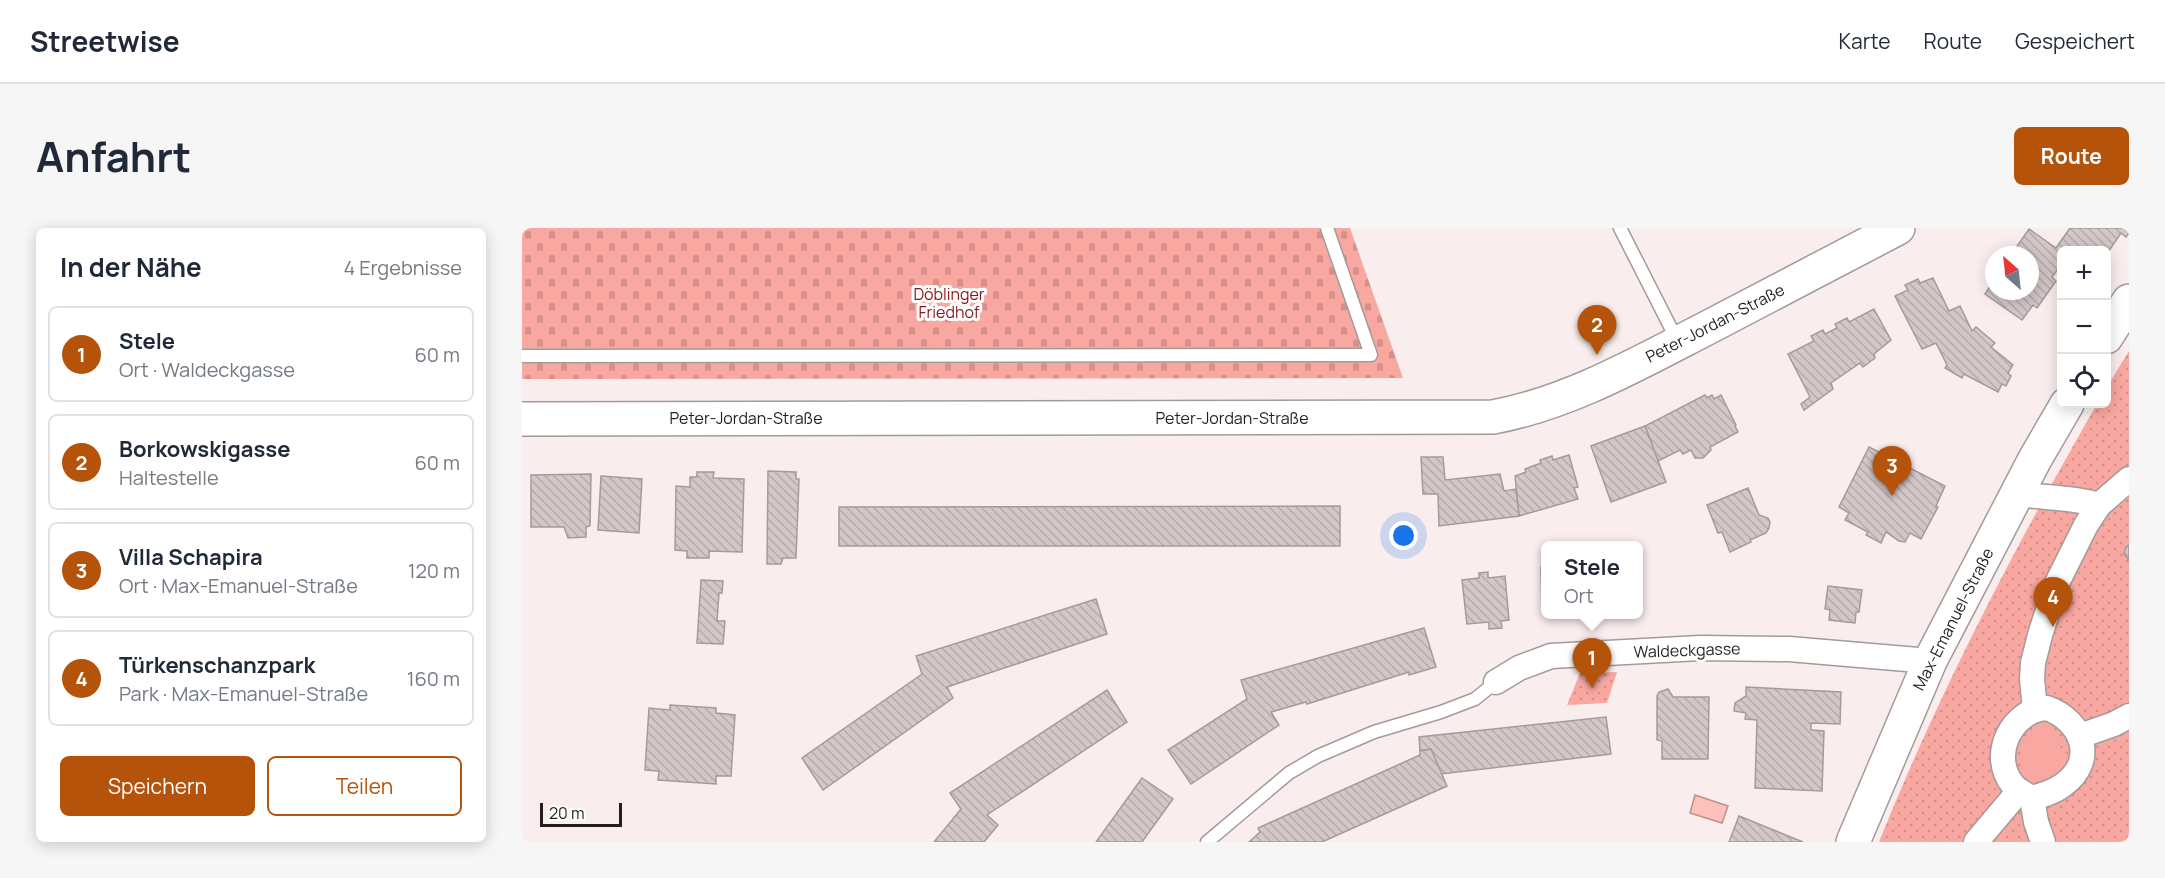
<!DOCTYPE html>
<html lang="de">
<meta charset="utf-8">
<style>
body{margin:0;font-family:Manrope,sans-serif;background:#f6f6f7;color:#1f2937}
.controls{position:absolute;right:18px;top:18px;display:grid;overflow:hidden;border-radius:9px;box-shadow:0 3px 15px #0003}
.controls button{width:54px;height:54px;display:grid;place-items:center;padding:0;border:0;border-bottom:2px solid #e0e1e3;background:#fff;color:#1f2937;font:30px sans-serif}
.compass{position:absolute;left:1463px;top:18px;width:54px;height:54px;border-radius:50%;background:#fff;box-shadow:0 3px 15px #0003;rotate:333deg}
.scale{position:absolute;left:18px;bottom:15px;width:82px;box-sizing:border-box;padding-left:6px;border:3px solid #231f1f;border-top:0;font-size:16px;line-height:21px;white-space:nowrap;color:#231f1f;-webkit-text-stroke:4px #fefefe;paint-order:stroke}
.you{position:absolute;left:882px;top:308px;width:21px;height:21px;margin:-15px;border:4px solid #fff;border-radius:50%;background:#1a73e8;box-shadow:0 0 0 9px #1a73e833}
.badge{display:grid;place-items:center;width:39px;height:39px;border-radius:50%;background:#b45309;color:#fff;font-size:20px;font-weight:700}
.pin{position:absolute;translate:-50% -50px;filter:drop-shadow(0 2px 3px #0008)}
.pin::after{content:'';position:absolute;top:32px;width:21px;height:18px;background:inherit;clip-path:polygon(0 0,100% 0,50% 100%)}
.popup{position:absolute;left:1019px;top:313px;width:102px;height:78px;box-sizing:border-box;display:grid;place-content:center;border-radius:9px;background:#fff;filter:drop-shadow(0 2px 4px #0005);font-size:20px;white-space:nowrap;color:#747a83}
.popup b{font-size:22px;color:#1f2937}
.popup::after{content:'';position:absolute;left:50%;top:100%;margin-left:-12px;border:12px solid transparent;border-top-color:#fff}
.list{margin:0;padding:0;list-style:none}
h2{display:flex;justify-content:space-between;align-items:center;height:78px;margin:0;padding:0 24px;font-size:26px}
h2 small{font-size:20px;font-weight:400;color:#747a83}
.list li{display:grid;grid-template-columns:39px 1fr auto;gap:18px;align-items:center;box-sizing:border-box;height:96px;margin:0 12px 12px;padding:0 12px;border:2px solid #e0e1e3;border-radius:9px}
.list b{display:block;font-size:22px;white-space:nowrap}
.list p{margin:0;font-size:20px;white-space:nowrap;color:#747a83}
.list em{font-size:20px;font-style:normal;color:#747a83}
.actions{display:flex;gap:12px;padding:18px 24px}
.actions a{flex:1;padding:14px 0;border:2px solid #b45309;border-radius:9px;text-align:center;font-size:21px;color:#b45309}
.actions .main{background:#b45309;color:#fff}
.icon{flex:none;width:33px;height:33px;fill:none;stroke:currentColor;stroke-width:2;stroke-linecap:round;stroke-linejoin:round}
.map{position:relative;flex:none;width:1607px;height:614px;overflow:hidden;border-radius:9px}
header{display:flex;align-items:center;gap:36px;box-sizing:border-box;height:84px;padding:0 30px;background:#fff;border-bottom:2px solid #e0e1e3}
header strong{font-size:28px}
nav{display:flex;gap:33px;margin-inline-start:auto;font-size:21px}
.intro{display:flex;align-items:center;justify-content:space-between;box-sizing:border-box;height:144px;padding:0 36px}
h1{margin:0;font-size:42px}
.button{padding:15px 27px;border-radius:9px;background:#b45309;color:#fff;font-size:21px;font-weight:700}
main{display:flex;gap:36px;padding:0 36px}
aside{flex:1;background:#fff;border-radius:9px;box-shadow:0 3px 15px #0003}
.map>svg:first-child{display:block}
.green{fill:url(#green-dots)}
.cemetery{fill:url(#cemetery-stones)}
.pitch{fill:#f8a8a0}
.water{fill:#fdc1ba;stroke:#bc908c;stroke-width:1.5}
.building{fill:url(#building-back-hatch);stroke:#a59b9a;stroke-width:1.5}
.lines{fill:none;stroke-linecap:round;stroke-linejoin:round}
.lane-casing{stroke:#a49a99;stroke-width:15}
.street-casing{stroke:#a49a99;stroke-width:27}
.secondary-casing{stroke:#a49a99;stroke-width:36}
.lane{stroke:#fff;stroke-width:12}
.street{stroke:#fff;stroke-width:24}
.secondary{stroke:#fff;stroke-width:33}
.labels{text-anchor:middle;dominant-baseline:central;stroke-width:6;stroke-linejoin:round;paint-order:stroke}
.park-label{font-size:16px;fill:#871618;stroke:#fefefe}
.street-label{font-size:16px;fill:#231f1f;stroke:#fefefe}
</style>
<header>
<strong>Streetwise</strong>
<nav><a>Karte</a><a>Route</a><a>Gespeichert</a></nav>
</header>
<div class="intro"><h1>Anfahrt</h1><a class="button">Route</a></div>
<main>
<aside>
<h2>In der Nähe<small>4 Ergebnisse</small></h2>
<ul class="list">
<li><span class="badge">1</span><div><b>Stele</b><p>Ort · Waldeckgasse</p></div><em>60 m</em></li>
<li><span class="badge">2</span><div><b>Borkowskigasse</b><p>Haltestelle</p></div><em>60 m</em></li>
<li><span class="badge">3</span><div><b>Villa Schapira</b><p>Ort · Max-Emanuel-Straße</p></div><em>120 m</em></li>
<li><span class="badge">4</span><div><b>Türkenschanzpark</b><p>Park · Max-Emanuel-Straße</p></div><em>160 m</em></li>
</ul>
<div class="actions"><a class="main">Speichern</a><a>Teilen</a></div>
</aside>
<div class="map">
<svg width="1607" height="614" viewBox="0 0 1607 614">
<defs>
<pattern id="green-dots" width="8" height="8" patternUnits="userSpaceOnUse" patternTransform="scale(1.5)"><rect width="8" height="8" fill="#f8a8a0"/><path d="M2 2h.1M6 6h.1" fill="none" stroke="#d49089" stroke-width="1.8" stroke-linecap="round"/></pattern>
<pattern id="cemetery-stones" width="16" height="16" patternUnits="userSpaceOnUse" patternTransform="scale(1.5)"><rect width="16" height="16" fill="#f8a8a0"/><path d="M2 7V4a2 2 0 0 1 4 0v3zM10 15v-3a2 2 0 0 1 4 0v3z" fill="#d49089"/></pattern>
<pattern id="building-back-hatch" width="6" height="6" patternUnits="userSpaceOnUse" patternTransform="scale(1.5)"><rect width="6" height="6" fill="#d3c8c7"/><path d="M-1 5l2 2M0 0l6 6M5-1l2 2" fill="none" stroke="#b5abaa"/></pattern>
</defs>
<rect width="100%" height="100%" fill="#f9eeed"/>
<g class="green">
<path d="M1607,123V614H1357C1418,462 1494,317 1575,176H1584L1585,159Z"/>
<polygon points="1095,444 1085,475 1045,477 1058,445"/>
</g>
<polygon class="cemetery" points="0,0 828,0 881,150 0,151"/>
<path class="pitch" d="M1521,494H1526L1531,497L1543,532C1538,544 1516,559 1504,547C1500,543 1500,538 1499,533C1497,516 1506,501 1521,494Z"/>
<polygon class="water" points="1173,567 1206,578 1200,595 1168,585"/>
<g class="building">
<polygon points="1548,0 1607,0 1607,5 1604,9 1599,5 1584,27 1584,22 1540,22 1540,36 1530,49 1534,53 1515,80 1511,77 1500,92 1463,66 1472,52 1472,63 1508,63 1508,27 1489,27 1507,1 1534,20"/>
<polygon points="1411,50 1427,83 1438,78 1450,103 1454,99 1473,115 1469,119 1491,137 1486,145 1489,148 1484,158 1480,156 1476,164 1442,146 1440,150 1423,140 1425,137 1414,115 1400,121 1373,68 1386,62 1383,57 1396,51 1398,55"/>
<polygon points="1352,81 1369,112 1352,126 1353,130 1341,139 1338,135 1309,155 1311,161 1282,182 1279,176 1288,169 1266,126 1292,113 1289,108 1301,102 1303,106 1315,100 1313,96 1325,90 1327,94"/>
<polygon points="1183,167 1185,170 1190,167 1192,171 1199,167 1214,197 1213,198 1216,204 1188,219 1189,222 1181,230 1173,230 1169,222 1161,226 1158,222 1136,233 1123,198"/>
<polygon points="1123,198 1144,254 1089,274 1069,218"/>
<polygon points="1347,219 1423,258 1414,278 1416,279 1399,311 1388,305 1383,314 1377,313 1364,304 1359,315 1344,307 1346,304 1323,292 1327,285 1317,279"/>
<polygon points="1047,227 1056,259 1052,260 1056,271 997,288 993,248 1004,244 1003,241 1019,235 1018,232 1030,228 1031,232"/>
<polygon points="899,229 921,229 923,252 978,246 982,263 994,261 997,288 917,298 916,266 901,266"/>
<polygon points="246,243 274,244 274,251 277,251 274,330 261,330 259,336 245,336"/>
<polygon points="175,244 192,244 191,250 222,251 220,324 187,323 187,330 165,330 165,323 153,322 154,258 168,259 168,249 175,249"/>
<polygon points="69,246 68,298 64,299 64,309 46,310 42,299 9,299 9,247"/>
<polygon points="79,248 120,251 117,305 76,302"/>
<polygon points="1226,260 1237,287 1246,290 1248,294 1247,300 1244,305 1228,312 1229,314 1208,324 1200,304 1196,305 1185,277"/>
<polygon points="818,278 818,318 317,318 317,279"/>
<polygon points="1607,317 1607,332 1602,326 1604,319"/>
<polygon points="1024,338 1024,382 1020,382 1019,339"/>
<polygon points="966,344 966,350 983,348 987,392 979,393 980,400 967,401 967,394 945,396 940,352 957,350 957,345"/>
<polygon points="179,352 201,353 200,365 197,365 195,393 203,393 201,416 175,415"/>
<polygon points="1306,358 1340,362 1337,384 1334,384 1333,395 1307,392 1308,382 1303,381"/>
<polygon points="574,371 585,406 425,459 431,470 301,562 280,530 400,446 394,428"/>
<polygon points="902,400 914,439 887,447 887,444 785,476 784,474 749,484 757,497 669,556 646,522 725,471 719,452"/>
<polygon points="1224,459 1319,464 1318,496 1289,495 1289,502 1302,503 1300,563 1233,560 1235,492 1223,491 1224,485 1212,483 1213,475 1224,468"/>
<polygon points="1146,461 1151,469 1187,469 1186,531 1140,531 1140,513 1135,512 1135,468 1137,464"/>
<polygon points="585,462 605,494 465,587 476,597 462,614 412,614 439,581 428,565"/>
<polygon points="148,477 194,480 194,485 213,487 209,548 194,548 194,556 136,552 137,543 123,542 127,480 148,482"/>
<polygon points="1084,489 1089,526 919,546 909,521 898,523 897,509"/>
<polygon points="909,521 925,558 800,614 727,614 738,604 736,600 898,527 898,523"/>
<polygon points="620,550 651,571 620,614 574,614"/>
<polygon points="1217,588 1281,614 1207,614"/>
</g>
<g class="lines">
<g class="lane-casing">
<g id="lane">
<polyline points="1098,0 1156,114"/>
<polyline points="0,128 849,127 805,0"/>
<polyline points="685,614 767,545 796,528 852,504 919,484 953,471 974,454"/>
</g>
</g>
<g class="street-casing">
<g id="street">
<path d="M1495,266C1522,270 1551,269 1577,277"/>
<polyline points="974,454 997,440 1029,428 1178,420 1267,421 1408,433"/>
<path d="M1525,480C1561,493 1575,533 1541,557C1532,564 1521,567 1510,570C1503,566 1496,563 1491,557C1467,528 1489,482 1525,480Z"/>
<polyline points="1513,481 1510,451 1511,435 1518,407 1534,357 1564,297 1577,277 1607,251"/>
<polyline points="1558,508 1592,496 1607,488"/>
<polyline points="1510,570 1514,594 1521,614"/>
<polyline points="1454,614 1497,563"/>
</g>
</g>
<g class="secondary-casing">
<g id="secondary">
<polyline points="1584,109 1607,73"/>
<path d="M0,191L971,189C1047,175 1117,135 1185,100C1249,67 1312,33 1376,0"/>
<polyline points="1331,614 1408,433 1513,231 1545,176"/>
</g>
</g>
<use href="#lane" class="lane"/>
<use href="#street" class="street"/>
<use href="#secondary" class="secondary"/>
</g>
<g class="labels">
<g class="park-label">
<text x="427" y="66">Döblinger<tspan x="427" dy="18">Friedhof</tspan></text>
</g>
<g class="street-label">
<text transform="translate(1193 95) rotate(-27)">Peter-Jordan-Straße</text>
<text x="224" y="190">Peter-Jordan-Straße</text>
<text x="710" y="190">Peter-Jordan-Straße</text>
<text transform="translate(1431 391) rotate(-63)">Max-Emanuel-Straße</text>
<text transform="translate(1165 422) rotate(-2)">Waldeckgasse</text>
</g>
</g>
</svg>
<div class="controls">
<button>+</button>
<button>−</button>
<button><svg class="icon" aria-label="locate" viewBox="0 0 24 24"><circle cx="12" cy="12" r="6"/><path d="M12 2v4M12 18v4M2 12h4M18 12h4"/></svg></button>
</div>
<svg class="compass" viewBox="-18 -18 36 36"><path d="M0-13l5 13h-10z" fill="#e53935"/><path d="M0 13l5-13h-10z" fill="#747a83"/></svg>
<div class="scale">20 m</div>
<div class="you"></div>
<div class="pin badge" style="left:1070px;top:460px">1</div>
<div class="popup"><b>Stele</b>Ort</div>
<div class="pin badge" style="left:1075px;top:127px">2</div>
<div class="pin badge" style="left:1370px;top:268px">3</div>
<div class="pin badge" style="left:1531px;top:399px">4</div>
</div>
</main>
